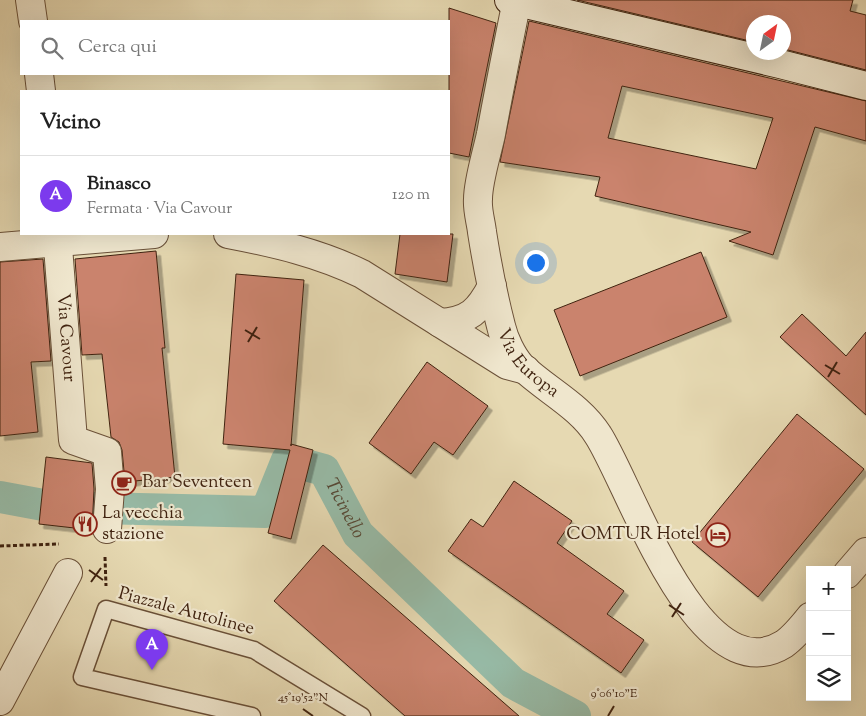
<!DOCTYPE html>
<html lang="it">
<meta charset="utf-8">
<style>
body{margin:0;font-family:"Sorts Mill Goudy",serif;background:#f6f6f6;color:#222}
.controls{position:absolute;right:15px;bottom:15px;display:grid;overflow:hidden;border-radius:0px;box-shadow:0 5px 20px #0002}
.controls button{width:45px;height:45px;display:grid;place-items:center;padding:0;border:0;border-bottom:1px solid #e0e0e0;background:#fff;color:#222;font:25px sans-serif}
.compass{position:absolute;left:746px;top:15px;width:45px;height:45px;border-radius:50%;background:#fff;box-shadow:0 5px 20px #0002;rotate:33deg}
.you{position:absolute;left:535px;top:262px;width:18px;height:18px;margin:-12px;border:4px solid #fff;border-radius:50%;background:#1a73e8;box-shadow:0 0 0 8px #1a73e833}
.badge{display:grid;place-items:center;width:32px;height:32px;border-radius:50%;background:#7c3aed;color:#fff;font-size:16px;font-weight:700}
.pin{position:absolute;translate:-50% -41px;filter:drop-shadow(0 1px 2px #0008)}
.pin::after{content:'';position:absolute;top:26px;width:18px;height:15px;background:inherit;clip-path:polygon(0 0,100% 0,50% 100%)}
.list{margin:0;padding:0;list-style:none}
h2{display:flex;justify-content:space-between;align-items:center;height:65px;margin:0;padding:0 20px;font-size:21px}
h2 small{font-size:16px;font-weight:400;color:#767676}
.list li{display:grid;grid-template-columns:32px 1fr auto;gap:15px;align-items:center;box-sizing:border-box;height:80px;padding:0 20px;border-top:1px solid #e0e0e0}
.list b{display:block;font-size:19px;white-space:nowrap}
.list p{margin:0;font-size:16px;white-space:nowrap;color:#767676}
.list em{font-size:16px;font-style:normal;color:#767676}
.icon{flex:none;width:28px;height:28px;fill:none;stroke:currentColor;stroke-width:2;stroke-linecap:round;stroke-linejoin:round}
.map{position:relative;flex:none;width:866px;height:716px;overflow:hidden}
.search{position:absolute;background:#fff;box-shadow:0 5px 20px #0002;left:20px;top:20px;width:430px;height:55px;display:flex;align-items:center;gap:12px;box-sizing:border-box;padding:0 18px;border-radius:0px;color:#767676;font-size:19px}
.panel{position:absolute;background:#fff;box-shadow:0 5px 20px #0002;left:20px;top:90px;width:430px;height:145px;border-radius:0px}
.map>svg:first-child{display:block}
.lines{fill:none;stroke-linecap:round;stroke-linejoin:round}
.canal{stroke:#97bba7;stroke-width:32}
.building{fill:#ca836d;stroke:#402310;fill-rule:evenodd;filter:url(#shadow)}
.lane-casing{stroke:#6a5038;stroke-width:19}
.street-casing{stroke:#6a5038;stroke-width:30}
.secondary-casing{stroke:#402310;stroke-width:30}
.path{stroke:#402310;stroke-width:3;stroke-dasharray:4 2.5;stroke-linecap:butt}
.lane{stroke:#efe6cd;stroke-width:16}
.street{stroke:#efe6cd;stroke-width:28}
.secondary{stroke:#efe6cd;stroke-width:28}
.ticks{fill:none;stroke:#402310;stroke-width:2}
.labels{text-anchor:middle;dominant-baseline:central;stroke-width:4.5;stroke-linejoin:round;paint-order:stroke}
.street-label{font-size:18px;fill:#402310;stroke:#efe6cd}
.poi-label{font-size:18px;fill:#402310;stroke:#efe6cd;text-anchor:start}
.water-label{font-size:19px;font-style:italic;fill:#564936;stroke:#efe6cd}
.ticks-label{font-size:12px;text-anchor:middle;fill:#402310;stroke:#efe6cd;stroke-width:4.5;stroke-linejoin:round;paint-order:stroke}
</style>
<div class="map">
<svg width="866" height="716" viewBox="0 0 866 716">
<defs>
<filter id="shadow"><feDropShadow dx="4.5" dy="4.5" stdDeviation="0" flood-color="#0004"/></filter>
</defs>
<rect width="100%" height="100%" fill="#e6d9b2"/>
<filter id="stains"><feTurbulence type="fractalNoise" baseFrequency=".004" numOctaves="4"/><feColorMatrix values="0 0 0 0 .2 0 0 0 0 .09 0 0 0 0 .02 0 0 0 .5 -.17"/></filter>
<radialGradient id="worn" r=".72"><stop offset=".6" stop-color="#630" stop-opacity="0"/><stop offset="1" stop-color="#630" stop-opacity=".3"/></radialGradient>
<g class="lines">
<path class="canal" id="s1" d="M0,497L54,507L266,512L287,460L324,470L358,534L513,683L575,716"/>
</g>
<g class="building">
<polygon points="577,0 853,0 850,11 866,15 866,70 784,49 784,22 754,22 754,42"/>
<polygon points="449,8 496,23 469,157 449,153"/>
<path d="M529,21L866,101V141L815,127L773,255L729,241L751,232L595,196L600,177L500,162ZM622,86L773,118L756,169L608,138Z"/>
<polygon points="400,234 453,234 447,282 395,274"/>
<polygon points="156,251 165,348 162,348 175,477 125,482 122,450 119,442 111,437 102,354 82,355 75,259"/>
<polygon points="701,252 727,317 580,376 554,310"/>
<polygon points="43,259 51,361 31,362 38,432 0,436 0,262"/>
<polygon points="236,274 304,280 291,446 291,444 313,450 291,539 268,533 290,450 223,444"/>
<polygon points="802,314 846,356 866,332 866,415 780,337"/>
<polygon points="427,362 488,406 453,455 434,442 411,474 369,443"/>
<polygon points="797,414 864,469 758,597 692,542"/>
<polygon points="46,457 92,463 94,489 92,530 39,524"/>
<polygon points="514,481 572,521 557,543 624,591 607,614 644,640 621,673 448,551 471,519 483,527"/>
<polygon points="323,545 519,716 405,716 274,601"/>
</g>
<g class="lines">
<g class="lane-casing">
<polyline id="lane" points="252,716 82,677 106,609 254,650 362,716"/>
</g>
<g class="street-casing">
<g id="street">
<polyline points="30,0 33,21"/>
<path id="s2" d="M517,0C508,45 499,90 491,134C487,153 478,181 478,199C477,210 481,222 482,232C487,264 493,295 501,326C504,339 512,356 521,366C546,390 580,406 598,435C630,484 699,697 784,644C794,637 802,627 810,617"/>
<polyline points="39,74 41,91"/>
<path id="s3" d="M57,234L73,440L107,452L110,489L107,529"/>
<path d="M228,234C275,243 319,253 362,274L507,365L526,370"/>
<polyline points="0,247 154,234"/>
<path d="M440,323C469,321 479,311 492,286"/>
<polyline points="847,574 866,552"/>
<polyline points="0,701 68,573"/>
</g>
</g>
<g class="secondary-casing">
<polyline id="secondary" points="509,0 780,64 866,86"/>
</g>
<g class="path">
<polyline points="0,546 59,544"/>
<polyline points="105,557 106,586"/>
</g>
<use href="#lane" class="lane"/>
<use href="#street" class="street"/>
<use href="#secondary" class="secondary"/>
</g>
<path class="ticks" d="M245,330L260,339M248,342L257,327M825,365L840,374M828,377L837,362M89,570L103,580M91,582L101,568M669,605L684,615M672,617L681,603M303,709L313,716M608,716L614,706"/>
<defs>
<g id="cafe-ring" transform="scale(1.25)"><circle r="9.5" fill="#efe6cd" stroke="#8f2418" stroke-width="1.5"/><path d="M-5.5-4.5H6V0H3Q3 3.5 0 3.5H-2.5Q-5.5 3.5-5.5 0ZM3-3.2v2h1.7v-2ZM-6 4.5H4V6H-6Z" fill="#8f2418"/></g>
<g id="restaurant-ring" transform="scale(1.25)"><circle r="9.5" fill="#efe6cd" stroke="#8f2418" stroke-width="1.5"/><path d="M-5-6h1v4h1v-4h1v4h1v-4h1v5L-1.5 .5V6h-2V.5L-5-1ZM5-6V6H3V1.5H1.5Q1.5-4 5-6Z" fill="#8f2418"/></g>
<g id="hotel-ring" transform="scale(1.25)"><circle r="9.5" fill="#efe6cd" stroke="#8f2418" stroke-width="1.5"/><path d="M-6-4.5h1.5V1H6V5H4.5V3h-9V5H-6ZM-4 0a1.8 1.8 0 1 1 3.6 0ZM.5 0V-2.5h3Q6-2.5 6 0Z" fill="#8f2418"/></g>
</defs>
<g fill-rule="evenodd">
<use href="#cafe-ring" x="124" y="483"/>
<use href="#restaurant-ring" x="85" y="524"/>
<use href="#hotel-ring" x="718" y="535"/>
</g>
<g class="labels">
<g class="street-label">
<text stroke="none"><textPath href="#s3" startOffset="104">Via Cavour</textPath></text>
<text stroke="none"><textPath href="#s2" startOffset="379">Via Europa</textPath></text>
<text transform="translate(186 612) rotate(15)">Piazzale Autolinee</text>
</g>
<g class="poi-label">
<text x="142" y="483">Bar Seventeen</text>
<text x="102" y="514">La vecchia<tspan x="102" dy="21">stazione</tspan></text>
<text x="700" y="535" text-anchor="end">COMTUR Hotel</text>
</g>
<g class="water-label">
<text stroke="none"><textPath href="#s1" startOffset="405">Ticinello</textPath></text>
</g>
</g>
<g class="ticks-label">
<text x="614" y="697">9°06'10"E</text>
<text x="303" y="701">45°19'52"N</text>
</g>
<rect width="100%" height="100%" filter="url(#stains)"/>
<rect width="100%" height="100%" fill="url(#worn)"/>
</svg>
<div class="controls">
<button>+</button>
<button>−</button>
<button><svg class="icon" aria-label="layers" viewBox="0 0 24 24"><path d="M12 4l9 5-9 5-9-5zM3 14l9 5 9-5"/></svg></button>
</div>
<svg class="compass" viewBox="-18 -18 36 36"><path d="M0-13l5 13h-10z" fill="#e53935"/><path d="M0 13l5-13h-10z" fill="#767676"/></svg>
<div class="you"></div>
<div class="pin badge" style="left:152px;top:670px">A</div>
<div class="search"><svg class="icon" aria-label="search" viewBox="0 0 24 24"><circle cx="10" cy="10" r="6"/><path d="M15 15l6 6"/></svg>Cerca qui</div>
<section class="panel">
<h2>Vicino<small></small></h2>
<ul class="list">
<li><span class="badge">A</span><div><b>Binasco</b><p>Fermata · Via Cavour</p></div><em>120 m</em></li>
</ul>
</section>
</div>
